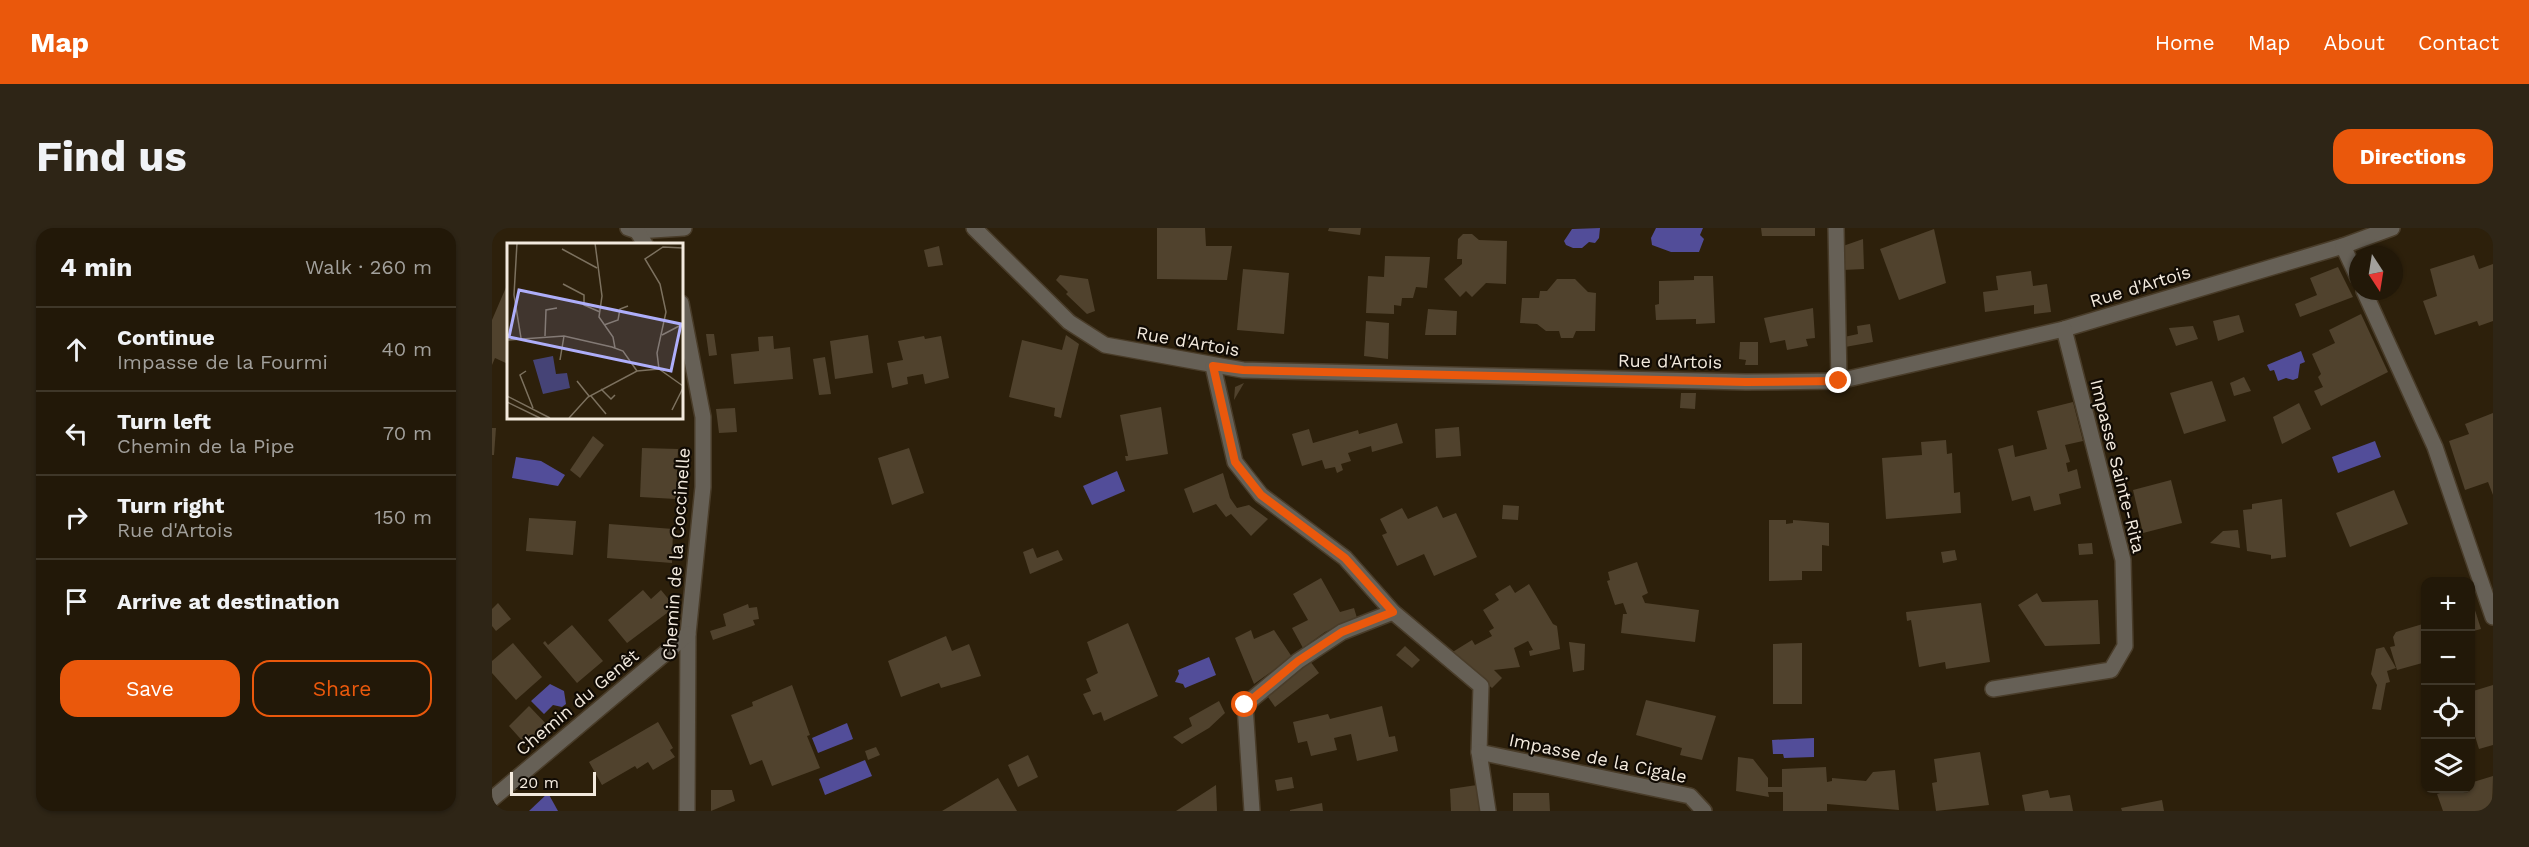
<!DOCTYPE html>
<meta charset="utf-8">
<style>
body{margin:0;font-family:"Work Sans",sans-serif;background:#2e2516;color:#f1f3f6}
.controls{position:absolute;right:18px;bottom:18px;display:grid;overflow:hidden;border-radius:12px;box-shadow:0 2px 4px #0004}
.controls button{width:54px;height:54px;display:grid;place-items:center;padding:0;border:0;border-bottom:2px solid #3f3729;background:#221808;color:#f1f3f6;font:30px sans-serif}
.compass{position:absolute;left:1857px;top:18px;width:54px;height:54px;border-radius:50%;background:#221808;box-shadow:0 2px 4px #0004;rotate:168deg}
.scale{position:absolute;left:18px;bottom:15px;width:86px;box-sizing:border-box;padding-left:6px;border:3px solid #f3eade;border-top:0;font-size:16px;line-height:21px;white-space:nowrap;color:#f3eade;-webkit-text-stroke:4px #110b04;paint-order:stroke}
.stop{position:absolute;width:18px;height:18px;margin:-14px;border:4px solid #ea580c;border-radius:50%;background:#fff}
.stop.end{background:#ea580c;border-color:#fff;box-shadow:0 2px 6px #0008}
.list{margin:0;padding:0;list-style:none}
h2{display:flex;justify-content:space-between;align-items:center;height:78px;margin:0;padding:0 24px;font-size:26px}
h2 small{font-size:20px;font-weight:400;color:#a2a09c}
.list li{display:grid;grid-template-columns:39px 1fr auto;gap:18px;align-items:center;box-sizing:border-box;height:84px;padding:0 24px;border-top:2px solid #3f3729}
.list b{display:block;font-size:22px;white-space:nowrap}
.list p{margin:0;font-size:20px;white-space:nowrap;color:#a2a09c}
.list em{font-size:20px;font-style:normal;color:#a2a09c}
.actions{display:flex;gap:12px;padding:18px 24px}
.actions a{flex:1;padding:14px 0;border:2px solid #ea580c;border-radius:18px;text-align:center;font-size:21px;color:#ea580c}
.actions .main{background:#ea580c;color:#fff}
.icon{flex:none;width:33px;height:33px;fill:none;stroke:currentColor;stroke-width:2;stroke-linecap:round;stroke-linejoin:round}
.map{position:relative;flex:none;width:2001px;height:583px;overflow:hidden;border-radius:18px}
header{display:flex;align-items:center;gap:36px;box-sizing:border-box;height:84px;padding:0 30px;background:#ea580c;color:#fff}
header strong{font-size:28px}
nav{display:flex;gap:33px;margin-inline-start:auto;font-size:21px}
.intro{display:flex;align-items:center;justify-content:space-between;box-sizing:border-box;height:144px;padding:0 36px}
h1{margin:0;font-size:42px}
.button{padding:15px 27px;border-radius:18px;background:#ea580c;color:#fff;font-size:21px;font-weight:700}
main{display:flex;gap:36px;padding:0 36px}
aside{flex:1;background:#221808;border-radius:18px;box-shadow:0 2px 4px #0004}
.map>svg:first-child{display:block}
.water{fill:#524d99}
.building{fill:#50422d}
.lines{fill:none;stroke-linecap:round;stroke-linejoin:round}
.minor-casing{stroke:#493c29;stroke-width:18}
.minor{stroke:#666056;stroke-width:15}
.route{stroke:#ea580c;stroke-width:8}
.labels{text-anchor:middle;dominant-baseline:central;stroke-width:4.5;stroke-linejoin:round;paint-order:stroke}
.street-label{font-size:18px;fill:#f3eade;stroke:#110b04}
.inset-road{fill:none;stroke:#7c715f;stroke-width:1.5}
.view{fill:#aeaefa;fill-opacity:0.15;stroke:#aeaefa;stroke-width:3}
.inset-edge{fill:none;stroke:#f3eade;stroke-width:3}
</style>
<header>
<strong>Map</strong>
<nav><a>Home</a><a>Map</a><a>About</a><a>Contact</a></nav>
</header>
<div class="intro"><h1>Find us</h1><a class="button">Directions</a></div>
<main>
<aside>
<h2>4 min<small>Walk · 260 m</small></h2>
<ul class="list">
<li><svg class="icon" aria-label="ahead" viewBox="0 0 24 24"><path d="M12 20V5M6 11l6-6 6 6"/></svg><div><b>Continue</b><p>Impasse de la Fourmi</p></div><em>40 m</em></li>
<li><svg class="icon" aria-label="left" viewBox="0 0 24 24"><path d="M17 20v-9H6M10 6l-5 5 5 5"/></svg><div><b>Turn left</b><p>Chemin de la Pipe</p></div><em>70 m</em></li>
<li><svg class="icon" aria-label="right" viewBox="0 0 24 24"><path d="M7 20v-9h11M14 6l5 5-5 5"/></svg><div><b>Turn right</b><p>Rue d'Artois</p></div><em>150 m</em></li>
<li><svg class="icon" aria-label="arrive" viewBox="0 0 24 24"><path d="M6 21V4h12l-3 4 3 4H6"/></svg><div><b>Arrive at destination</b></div></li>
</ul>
<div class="actions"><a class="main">Save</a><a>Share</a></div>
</aside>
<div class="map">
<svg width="2001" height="583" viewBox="0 0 2001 583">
<rect width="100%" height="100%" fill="#2d200b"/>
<g class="water">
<polygon points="1108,0 1107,10 1103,15 1097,14 1090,20 1081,20 1074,17 1072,13 1080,1"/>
<polygon points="1164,0 1211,0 1208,7 1212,11 1207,24 1179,24 1160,17 1159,10"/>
<polygon points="1809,123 1813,134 1808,136 1806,150 1801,152 1794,150 1786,153 1782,142 1778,143 1775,137"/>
<polygon points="1883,213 1889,229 1846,245 1840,229"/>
<polygon points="24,229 49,233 73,247 66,258 20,250"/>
<polygon points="625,243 633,263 600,277 591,258"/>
<polygon points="717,429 724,447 693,460 691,456 683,454 687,446 686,442"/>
<polygon points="58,456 72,463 74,476 70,479 61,477 52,486 39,473"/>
<polygon points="355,495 361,511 326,525 320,510"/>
<polygon points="1322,510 1322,529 1292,530 1291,526 1281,526 1280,512"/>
<polygon points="373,532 380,548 333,567 327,551"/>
<polygon points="56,565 66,583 37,583"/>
</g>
<g class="building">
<polygon points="665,0 713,0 714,18 740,18 735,52 665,51"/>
<polygon points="837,0 869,0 868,7 836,3"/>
<polygon points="1269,0 1323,0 1323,8 1270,8"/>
<polygon points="1442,1 1454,55 1407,72 1388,21"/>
<polygon points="971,6 980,6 987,12 1015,13 1014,56 994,55 980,69 974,63 968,69 952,51 970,36 970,31 965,31 966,11"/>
<polygon points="1371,11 1372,41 1351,42 1351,18"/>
<polygon points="447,18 451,37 436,39 432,22"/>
<polygon points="1982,27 1987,41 2001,36 2001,93 1987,98 1985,93 1943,107 1931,73 1945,68 1938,41"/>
<polygon points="893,28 938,29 935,60 924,59 921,70 910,70 909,78 902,77 902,86 874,85 876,48 892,49"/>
<polygon points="1846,39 1861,69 1808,89 1803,76 1825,67 1818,50"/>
<polygon points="751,41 797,45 792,106 745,102"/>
<polygon points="1539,43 1541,58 1555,56 1559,84 1542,86 1542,77 1493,84 1491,64 1506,62 1504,48"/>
<polygon points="568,47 596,51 603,83 595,86 574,66 576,64 564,52"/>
<polygon points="1202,48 1221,48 1223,95 1204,96 1204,91 1164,92 1163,77 1167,76 1167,53 1202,52"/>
<polygon points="1065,51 1083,51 1096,64 1104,65 1103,103 1084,103 1081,110 1069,110 1067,103 1054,103 1045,96 1028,95 1030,70 1047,70 1048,63 1055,63"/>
<polygon points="15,57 16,136 3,130 0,137 0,92"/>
<polygon points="1321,80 1323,110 1314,111 1316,118 1295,122 1293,112 1278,115 1272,90"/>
<polygon points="936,81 965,83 964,107 933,107"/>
<polygon points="1869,86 1896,144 1829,178 1822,163 1831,159 1826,149 1829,146 1820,126 1843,115 1837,102"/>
<polygon points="1747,87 1752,104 1726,113 1721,93"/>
<polygon points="874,93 897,95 896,131 872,128"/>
<polygon points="1378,96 1381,114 1353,119 1352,109 1366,106 1365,98"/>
<polygon points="1701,98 1706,111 1684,118 1677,100"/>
<polygon points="214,106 222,106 225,127 217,128"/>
<polygon points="376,107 381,145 343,151 338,113"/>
<polygon points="574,107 587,116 569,190 562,188 563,180 517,169 530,112 570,122"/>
<polygon points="281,108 282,121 298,119 301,151 242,156 239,126 267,123 266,109"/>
<polygon points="432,108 433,111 449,108 457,150 433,156 431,146 415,149 416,156 400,160 395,135 411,132 406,113"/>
<polygon points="1248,114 1266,114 1266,137 1253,137 1254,132 1247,131"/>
<polygon points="333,129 339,166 327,167 321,131"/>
<polygon points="1752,149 1759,163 1742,168 1738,155"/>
<polygon points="1720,153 1734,193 1692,206 1678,165"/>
<polygon points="752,155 742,172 743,159"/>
<polygon points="1189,165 1204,165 1203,181 1188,180"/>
<polygon points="1581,174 1591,213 1573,217 1578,234 1574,235 1576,244 1585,241 1589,260 1567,266 1569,276 1542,283 1538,268 1520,273 1506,221 1521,217 1523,229 1555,221 1545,183"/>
<polygon points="1807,175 1819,201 1790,216 1781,189"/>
<polygon points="669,179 676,226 634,233 633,228 636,228 628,187"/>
<polygon points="243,180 245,204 227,205 224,181"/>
<polygon points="2001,185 2001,267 1996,254 1973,262 1957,213 1977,206 1973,196"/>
<polygon points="905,195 911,215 880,224 879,218 856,225 859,233 849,236 851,242 845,245 843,239 833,241 830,232 810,238 800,206 817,201 821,215 866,202 867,206"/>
<polygon points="967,199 969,228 944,230 943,201"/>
<polygon points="0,200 4,200 2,227 0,227"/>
<polygon points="101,208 112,217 88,250 78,242"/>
<polygon points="1454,212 1455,226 1460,225 1462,265 1468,264 1469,285 1394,291 1390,230 1430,227 1429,214"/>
<polygon points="150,220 186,221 184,271 148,269"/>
<polygon points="417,220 432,265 400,277 386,230"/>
<polygon points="731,245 738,270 745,280 757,277 776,291 759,308 739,286 734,289 724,276 701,285 692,261"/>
<polygon points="1679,252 1690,295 1651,305 1641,262"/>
<polygon points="1902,262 1916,296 1858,319 1844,285"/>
<polygon points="1790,271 1794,329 1779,331 1779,327 1755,323 1751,282 1760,281 1760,276"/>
<polygon points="1011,277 1027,278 1026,292 1010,291"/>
<polygon points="945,278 951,290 964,285 985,329 942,348 932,326 905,338 890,307 895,305 888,291 910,280 916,291"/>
<polygon points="37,290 84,293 81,327 34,323"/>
<polygon points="1277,292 1294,292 1294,296 1301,295 1301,292 1337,295 1337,318 1330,317 1330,343 1310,343 1310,352 1277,353"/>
<polygon points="117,296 181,301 180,335 115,330"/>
<polygon points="1746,302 1748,320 1718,315 1731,303"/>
<polygon points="1600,315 1601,326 1587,327 1586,316"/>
<polygon points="541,320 545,330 566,322 571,332 538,346 531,324"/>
<polygon points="1463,322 1465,332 1451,335 1449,324"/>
<polygon points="1145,334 1156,365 1150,368 1153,375 1207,382 1203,414 1129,405 1131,386 1135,386 1131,375 1123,377 1115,353 1118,352 1116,344"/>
<polygon points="829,350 848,384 862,380 865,390 833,404 811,420 800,400 816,392 801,366"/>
<polygon points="1037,356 1061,396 1065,398 1068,421 1038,428 1037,423 1041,422 1036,413 1022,420 1028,439 1002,442 1010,450 1000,460 959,425 980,412 983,417 1000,408 997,403 1002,400 991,382 1007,372 1003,366 1018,357 1023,365"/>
<polygon points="151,362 159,371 169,362 183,379 135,415 116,392"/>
<polygon points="1545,365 1550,374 1606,372 1608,416 1553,418 1526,377"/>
<polygon points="6,375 19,391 4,403 0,398 0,381"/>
<polygon points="1489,375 1498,434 1454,441 1453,434 1427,439 1419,392 1415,393 1414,384"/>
<polygon points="256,376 257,380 265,379 267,391 261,392 263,397 221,412 218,403 234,398 231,386"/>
<polygon points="1982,379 1989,401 1978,404 1978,380"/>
<polygon points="636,395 666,468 612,493 609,484 601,487 591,466 599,463 594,451 606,445 595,414"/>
<polygon points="1934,395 1934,434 1905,442 1898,419 1903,418 1901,409 1904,404"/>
<polygon points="80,397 111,433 85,455 51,415 53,413 56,417"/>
<polygon points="759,402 762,411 782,402 800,429 762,456 743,410"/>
<polygon points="454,408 460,423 477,416 489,448 449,460 447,455 409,469 396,433"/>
<polygon points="1077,414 1093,416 1092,442 1081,444"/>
<polygon points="21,415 50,449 24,472 0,445 0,433"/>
<polygon points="1310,415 1310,476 1281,476 1281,416"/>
<polygon points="913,418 928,432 920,440 904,427"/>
<polygon points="1892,419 1904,440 1895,443 1898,454 1894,455 1889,482 1880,481 1885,457 1879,446 1884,421"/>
<polygon points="818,433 827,445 783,479 774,466"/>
<polygon points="300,457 318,507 315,508 328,540 280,558 270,532 258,537 239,487 261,478 260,474"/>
<polygon points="2001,457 2001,517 1987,521 1978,492 1978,464"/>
<polygon points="1154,472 1224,488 1210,532 1188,527 1190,520 1144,507"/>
<polygon points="727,473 733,485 717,500 690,516 681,509 700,498 697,490"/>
<polygon points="37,478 58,500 34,517 17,498"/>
<polygon points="890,478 897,509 903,508 906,523 865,533 859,506 842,510 845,522 819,528 815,513 806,515 801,494 836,486 838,491"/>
<polygon points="166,494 181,520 178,522 183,529 161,542 156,534 145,541 143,538 110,557 97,534"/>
<polygon points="384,519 388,527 376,532 373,523"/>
<polygon points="1488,524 1497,577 1444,583 1440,555 1445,554 1442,531"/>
<polygon points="536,527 546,549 526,559 516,537"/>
<polygon points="1246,529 1261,531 1276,550 1276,559 1290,559 1290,541 1334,539 1335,554 1340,553 1340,550 1374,553 1381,544 1403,542 1407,582 1335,576 1335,583 1291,583 1291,564 1276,564 1277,569 1244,563"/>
<polygon points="2001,548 2000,583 1951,583 1945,566 1961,561 1978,561 1978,555"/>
<polygon points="800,549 802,560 785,563 783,552"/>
<polygon points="506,550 525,583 450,583"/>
<polygon points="724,557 725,583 684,583"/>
<polygon points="985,557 988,583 959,583 958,561"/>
<polygon points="219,562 240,562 243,573 219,583"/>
<polygon points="1556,562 1558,570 1578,567 1581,583 1533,583 1530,567"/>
<polygon points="1021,565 1057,565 1058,583 1021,583"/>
<polygon points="1670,572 1672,583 1630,583 1629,580"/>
<polygon points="830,575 831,583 798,583 798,582"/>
</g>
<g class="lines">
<g class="minor-casing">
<g id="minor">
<polyline points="136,0 145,3 192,0"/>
<polyline points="482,0 577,94 613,117 751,142 1254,154 1347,153 1572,101 1851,18 1900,0"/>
<polyline points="1344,0 1347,153"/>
<polyline points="145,3 153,16"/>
<polyline points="1851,18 1866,50"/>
<polyline points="1872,63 1943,219 2001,389"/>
<polyline points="189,75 211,189 211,259 196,406 195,583"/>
<polyline points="721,138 743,234 769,267 853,330 901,384 989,458 987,524 996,583"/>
<polyline points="1501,461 1619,442 1633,418 1631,332 1572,101"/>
<polyline points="987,524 1198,568 1212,583"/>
<polyline points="0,571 196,406"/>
<polyline points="760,583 753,477 806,433 850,404 901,384"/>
</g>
</g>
<use href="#minor" class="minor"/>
</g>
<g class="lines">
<polyline class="route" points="753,477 806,433 850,404 901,384 853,330 769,267 743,234 721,138 751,142 1254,154 1347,153"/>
</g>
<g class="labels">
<g class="street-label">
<text transform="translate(1648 58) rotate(-17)">Rue d'Artois</text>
<text transform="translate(696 113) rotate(10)">Rue d'Artois</text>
<text transform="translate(1178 133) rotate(1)">Rue d'Artois</text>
<text transform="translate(1626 238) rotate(76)">Impasse Sainte-Rita</text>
<text transform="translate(184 326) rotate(-86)">Chemin de la Coccinelle</text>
<text transform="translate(85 474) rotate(-40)">Chemin du Genêt</text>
<text transform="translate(1106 530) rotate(12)">Impasse de la Cigale</text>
</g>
</g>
<g transform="translate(15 15)">
<rect width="176" height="176" fill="#2d200b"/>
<path d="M46,113L49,131L60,130L63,145L36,151L26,117Z" fill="#454376"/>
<path class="inset-road" d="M10,0L7,52L14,95M88,0L95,53L92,74L106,94L108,105M55,6L90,25M56,41L77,52V62L93,69M97,82L111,77L113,66L121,63M155,92L176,81M38,93L39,67L50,65M0,97L57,93L105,104L116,108L130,128M53,117L57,93M152,126L150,110L159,69L153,41L138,16L156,4L176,5M19,128L13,132L26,165M70,138L82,153M94,146L104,156L108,152M0,153L43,175M84,153L99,171M0,159L33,175M165,167L176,145M62,175L81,154L130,128L152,126L176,143"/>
<path class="view" d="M12,47L174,81L164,128L2,94Z"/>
<rect width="176" height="176" class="inset-edge"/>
</g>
</svg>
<div class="controls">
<button>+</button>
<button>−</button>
<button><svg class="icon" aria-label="locate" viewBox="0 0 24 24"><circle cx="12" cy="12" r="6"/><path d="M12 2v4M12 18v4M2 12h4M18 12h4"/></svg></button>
<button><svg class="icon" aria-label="layers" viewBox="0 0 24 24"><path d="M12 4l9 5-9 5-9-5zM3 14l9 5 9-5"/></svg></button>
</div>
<svg class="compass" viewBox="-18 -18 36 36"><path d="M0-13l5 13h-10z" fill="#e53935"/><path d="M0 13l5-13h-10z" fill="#a2a09c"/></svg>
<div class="scale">20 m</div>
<div class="stop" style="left:753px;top:477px"></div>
<div class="stop end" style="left:1347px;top:153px"></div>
</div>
</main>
